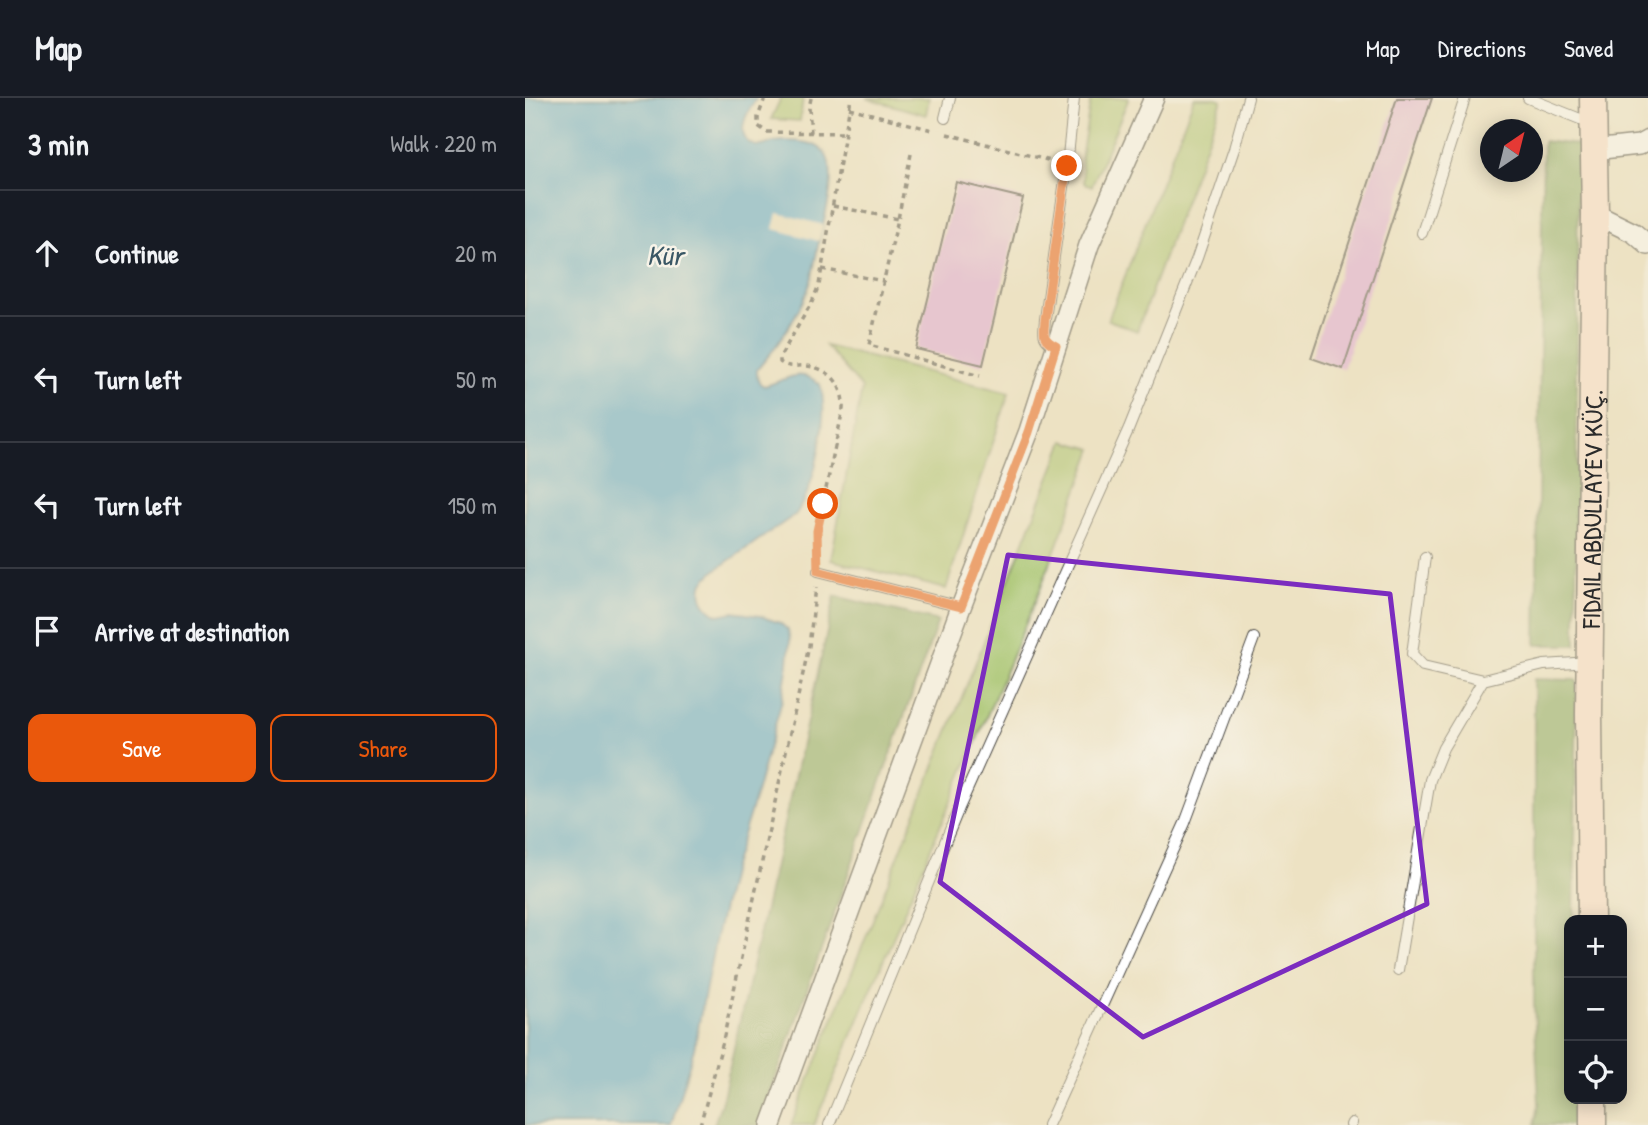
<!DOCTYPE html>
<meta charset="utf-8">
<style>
body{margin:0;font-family:"Patrick Hand",sans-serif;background:#20242c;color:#f1f3f6}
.controls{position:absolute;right:21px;bottom:21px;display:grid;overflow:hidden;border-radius:14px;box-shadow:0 4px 18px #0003}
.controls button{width:63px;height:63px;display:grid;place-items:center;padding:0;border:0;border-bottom:2px solid #363941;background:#171b24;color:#f1f3f6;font:35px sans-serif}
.compass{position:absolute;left:955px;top:21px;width:63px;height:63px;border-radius:50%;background:#171b24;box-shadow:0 4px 18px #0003;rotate:35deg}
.stop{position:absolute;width:21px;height:21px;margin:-16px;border:5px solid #ea580c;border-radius:50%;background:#fff}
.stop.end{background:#ea580c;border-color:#fff;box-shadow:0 2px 7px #0008}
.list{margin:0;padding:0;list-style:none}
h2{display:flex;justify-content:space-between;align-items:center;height:91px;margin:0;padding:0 28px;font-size:30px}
h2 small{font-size:23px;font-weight:400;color:#9ea1a6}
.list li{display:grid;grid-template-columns:46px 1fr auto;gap:21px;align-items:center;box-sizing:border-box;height:126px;padding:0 28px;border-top:2px solid #363941}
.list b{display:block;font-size:26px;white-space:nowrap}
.list em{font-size:23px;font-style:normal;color:#9ea1a6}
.actions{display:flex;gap:14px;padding:21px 28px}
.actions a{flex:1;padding:16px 0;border:2px solid #ea580c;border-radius:14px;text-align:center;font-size:24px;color:#ea580c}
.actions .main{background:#ea580c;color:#fff}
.icon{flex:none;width:38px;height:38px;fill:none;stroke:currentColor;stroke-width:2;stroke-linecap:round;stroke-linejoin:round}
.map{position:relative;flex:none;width:1123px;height:1027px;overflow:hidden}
header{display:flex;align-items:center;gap:42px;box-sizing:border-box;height:98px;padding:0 35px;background:#171b24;border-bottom:2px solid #363941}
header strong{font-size:33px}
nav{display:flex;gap:38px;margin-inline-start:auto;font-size:24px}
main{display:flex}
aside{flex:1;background:#171b24}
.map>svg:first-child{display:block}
.green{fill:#a4c26a;stroke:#68764a;stroke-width:2}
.forest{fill:#83a85e;stroke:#576a44;stroke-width:2}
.water{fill:#57a9d2;stroke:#416a7e;stroke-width:2}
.pier{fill:#ede2c3}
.building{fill:#e0a4dd}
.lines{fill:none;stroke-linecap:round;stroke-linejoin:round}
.lane-casing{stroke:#484642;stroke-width:12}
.street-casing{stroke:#484642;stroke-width:22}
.secondary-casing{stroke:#484642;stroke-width:29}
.path{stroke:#484642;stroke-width:3.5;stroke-dasharray:5 5;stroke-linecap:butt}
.lane{stroke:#fff;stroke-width:10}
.street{stroke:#fff;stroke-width:19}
.secondary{stroke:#fee3d2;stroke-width:26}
.route{stroke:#ea580c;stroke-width:9}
.marked{fill:none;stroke:#7b2cbf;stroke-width:5;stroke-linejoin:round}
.labels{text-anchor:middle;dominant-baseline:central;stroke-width:5;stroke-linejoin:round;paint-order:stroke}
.street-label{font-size:26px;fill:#2b2b2b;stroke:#f7f3e8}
.water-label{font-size:28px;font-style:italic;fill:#3a5765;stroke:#f7f3e8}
</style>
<header>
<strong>Map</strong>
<nav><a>Map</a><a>Directions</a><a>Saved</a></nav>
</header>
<main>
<aside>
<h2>3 min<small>Walk · 220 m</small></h2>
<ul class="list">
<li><svg class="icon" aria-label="ahead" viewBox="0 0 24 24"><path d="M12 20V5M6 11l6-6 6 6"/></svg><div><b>Continue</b></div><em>20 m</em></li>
<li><svg class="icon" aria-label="left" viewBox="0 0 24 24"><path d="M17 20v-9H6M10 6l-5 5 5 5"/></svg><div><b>Turn left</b></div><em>50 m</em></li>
<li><svg class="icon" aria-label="left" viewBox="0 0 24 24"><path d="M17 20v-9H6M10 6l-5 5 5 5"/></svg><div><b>Turn left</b></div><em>150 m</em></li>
<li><svg class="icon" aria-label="arrive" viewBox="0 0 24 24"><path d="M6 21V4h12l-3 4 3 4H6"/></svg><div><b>Arrive at destination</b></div></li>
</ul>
<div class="actions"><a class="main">Save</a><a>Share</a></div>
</aside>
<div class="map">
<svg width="1123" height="1027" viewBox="0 0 1123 1027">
<rect width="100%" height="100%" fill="#f7f3e8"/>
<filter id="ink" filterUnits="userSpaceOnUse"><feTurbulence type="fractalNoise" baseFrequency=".0143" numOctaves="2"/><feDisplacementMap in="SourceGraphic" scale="14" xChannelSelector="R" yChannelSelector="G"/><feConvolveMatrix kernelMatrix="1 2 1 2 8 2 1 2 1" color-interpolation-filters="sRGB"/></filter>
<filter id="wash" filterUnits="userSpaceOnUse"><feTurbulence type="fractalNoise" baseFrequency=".00686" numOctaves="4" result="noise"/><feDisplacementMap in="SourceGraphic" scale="28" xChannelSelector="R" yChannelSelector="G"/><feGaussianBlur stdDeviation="1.57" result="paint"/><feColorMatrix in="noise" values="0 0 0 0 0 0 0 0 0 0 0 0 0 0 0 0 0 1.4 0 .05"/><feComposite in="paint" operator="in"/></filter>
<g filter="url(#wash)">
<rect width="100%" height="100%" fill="#ede2c3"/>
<g class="green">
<polygon points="256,0 278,0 275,23 246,21"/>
<polygon points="341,0 404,0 401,17"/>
<polygon points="566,0 604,0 567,88 559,85 556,60"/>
<polygon points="669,0 691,0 697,2 612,233 583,222"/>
<polygon points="301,248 484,295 421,491 306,462 337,290"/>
<polygon points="539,343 568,351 515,492 289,1027 266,1027"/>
</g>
<g class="forest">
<polygon points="1018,43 1053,47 1051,547 1011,547"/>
<polygon points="310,498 413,523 234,1027 189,1027 198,999"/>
<polygon points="1009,581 1052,582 1049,822 1044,822 1044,1001 1048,1001 1047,1027 1010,1027 1014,1006 1009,907"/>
</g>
<path class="water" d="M0,0H232C224,11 211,32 223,44C226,46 229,48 233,48C238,49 243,46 248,44C262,42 290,42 299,54C315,76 299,119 294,143C289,165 288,185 277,205C269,221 259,237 249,251C244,258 237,265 232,272C232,279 232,285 239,288C261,283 273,268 295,286C305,319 290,388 271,416L189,473C185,478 179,482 177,487C174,501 182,511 193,517L208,514L235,518L255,525L263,532L265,542L263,566L257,602L230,699L206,775L189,848L169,951L146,1027H0Z"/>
<polygon class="pier" points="253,115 298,127 294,143 249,131"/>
<g id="blocks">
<g class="building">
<polygon points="872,0 907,0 818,271 786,260"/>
<polygon points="431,84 498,100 458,267 391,251"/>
</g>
</g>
</g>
<g filter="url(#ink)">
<use href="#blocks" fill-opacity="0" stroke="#484642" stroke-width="2"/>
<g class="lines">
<g class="lane-casing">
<g id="lane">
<polyline points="1003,0 1065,25"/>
<polyline points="420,20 425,0"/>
<polyline points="897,135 940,0"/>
<path d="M531,248C516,241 519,236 520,221L542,68L549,0"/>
<polyline points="900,459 887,556 898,568 958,582"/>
<polyline points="293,473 436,509"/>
<polyline points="873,872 905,682 918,650 958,582 1019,567 1065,564"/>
<polyline points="304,1027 434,710 604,330 672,160 709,51 723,0"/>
<polyline points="523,1027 660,725 729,540"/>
<polyline points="826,1027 827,1025"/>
</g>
</g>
<g class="street-casing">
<g id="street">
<polyline points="1068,52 1114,47 1123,42"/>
<polyline points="1070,116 1109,135 1123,147"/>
<polyline points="246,1027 436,509 504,333 564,147 629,0"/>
</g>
</g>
<g class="secondary-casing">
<g id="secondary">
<path id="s1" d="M1066,822L1064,616L1070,116L1068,0"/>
<polyline points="1068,1001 1068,1027"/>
</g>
</g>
<g class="path">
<polyline points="240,0 233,19 233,28 242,34 320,35"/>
<polyline points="286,0 284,10 286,35"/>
<polyline points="324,10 411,33"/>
<polyline points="422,36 530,64"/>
<polyline points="386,56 373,121 344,247 455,278"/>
<polyline points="308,108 373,121"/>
<polyline points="297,171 358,183"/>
<path d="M293,460L292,433L318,311C319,288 307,271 282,268C272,267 264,271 255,264V259L287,204L294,187L326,0"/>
<polyline points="175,1027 197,947 284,548 291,489"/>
</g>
<use href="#lane" class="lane"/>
<use href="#street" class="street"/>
<use href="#secondary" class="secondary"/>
</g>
</g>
<g class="lines" filter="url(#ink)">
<path class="route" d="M298,406L292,433L293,473L436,509L504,334L531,248C516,241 519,235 520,221L542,68"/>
</g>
<path d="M0 0H1123V1027H0ZM483,457L865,496L902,806L618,939L415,784Z" fill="#ede2c3" fill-opacity=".55" fill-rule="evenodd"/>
<path class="marked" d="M483,457L865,496L902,806L618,939L415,784Z"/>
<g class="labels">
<g class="street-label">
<text stroke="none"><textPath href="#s1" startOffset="411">FIDAIL ABDULLAYEV KÜÇ.</textPath></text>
</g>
<g class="water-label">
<text x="140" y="157">Kür</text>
</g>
</g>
</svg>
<div class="controls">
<button>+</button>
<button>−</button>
<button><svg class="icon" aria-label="locate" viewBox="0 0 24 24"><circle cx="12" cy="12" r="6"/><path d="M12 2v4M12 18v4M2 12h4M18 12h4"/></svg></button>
</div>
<svg class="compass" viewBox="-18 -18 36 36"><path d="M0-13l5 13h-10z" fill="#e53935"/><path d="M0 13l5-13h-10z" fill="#9ea1a6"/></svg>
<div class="stop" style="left:298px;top:406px"></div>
<div class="stop end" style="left:542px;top:68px"></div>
</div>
</main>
